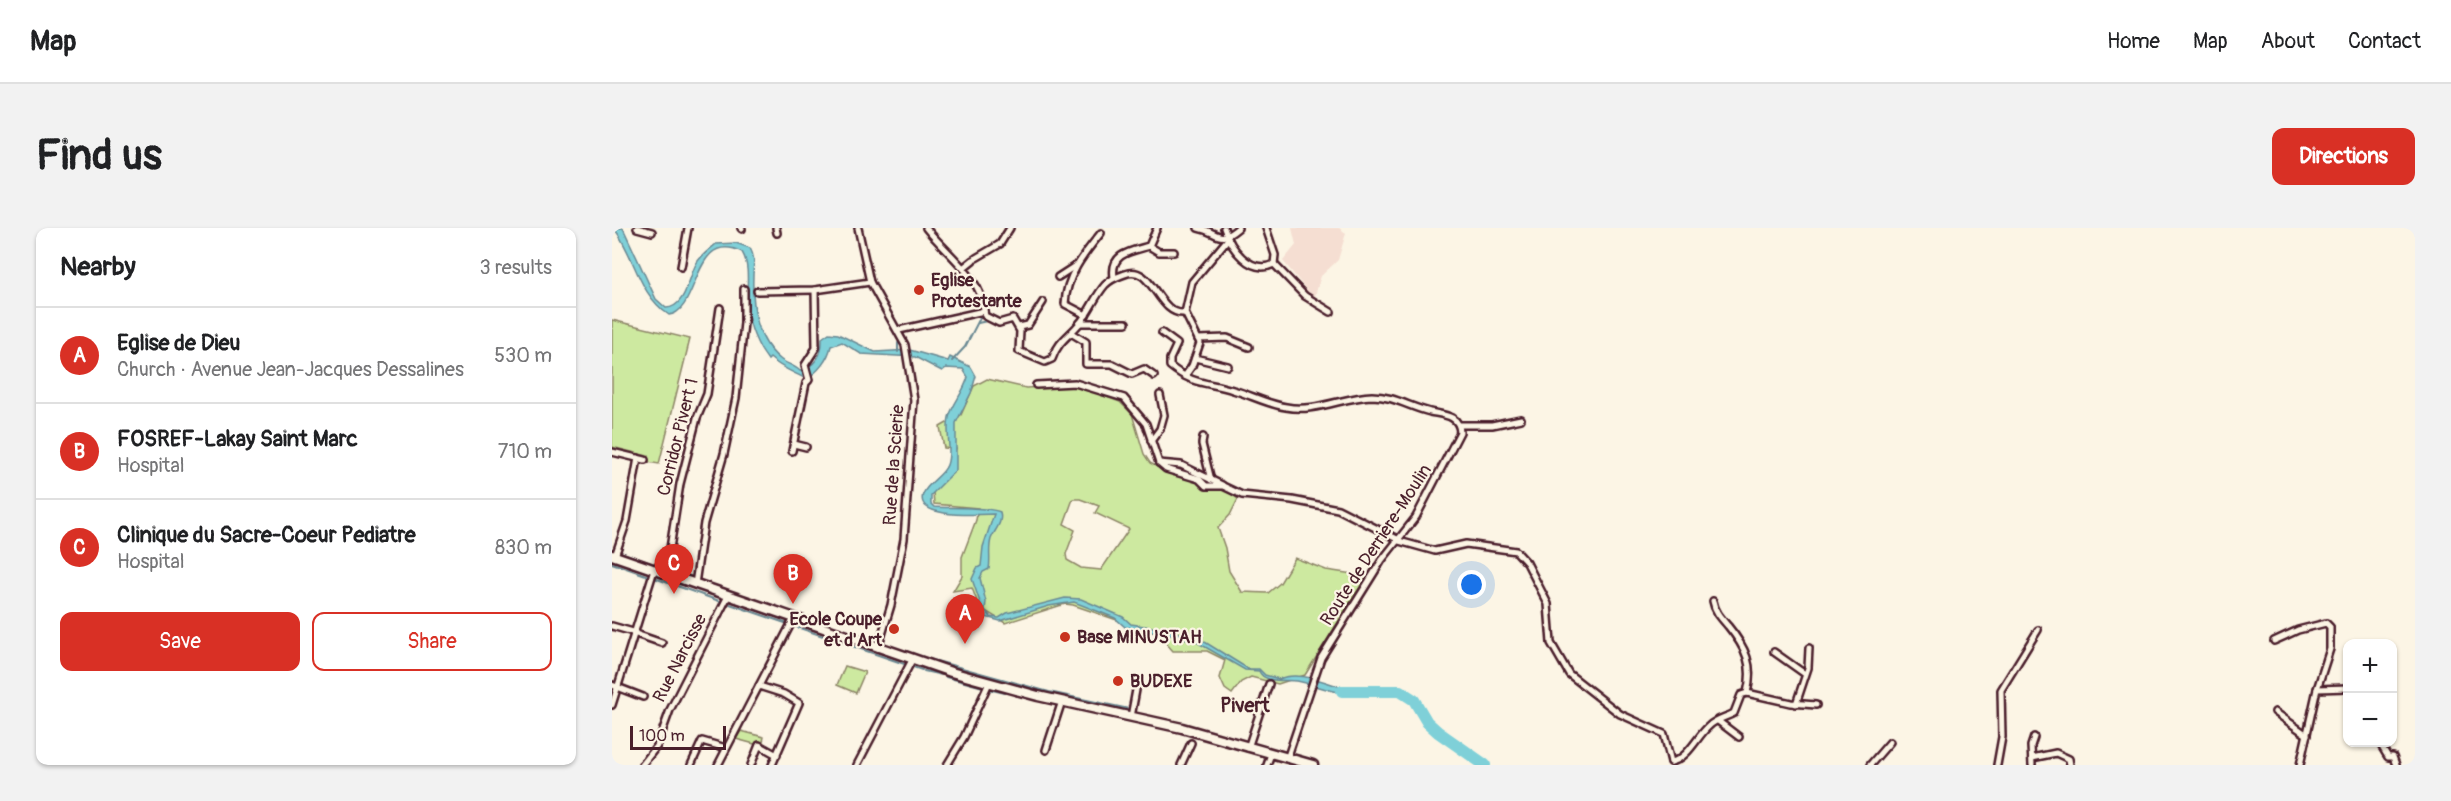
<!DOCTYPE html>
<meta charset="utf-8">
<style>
body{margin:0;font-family:Pangolin,sans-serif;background:#f2f2f2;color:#202124}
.controls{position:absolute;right:18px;bottom:18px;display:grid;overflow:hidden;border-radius:12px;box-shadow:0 2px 4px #0004}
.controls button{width:54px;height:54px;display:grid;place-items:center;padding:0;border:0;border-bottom:2px solid #e0e0e0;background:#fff;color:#202124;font:30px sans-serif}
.scale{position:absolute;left:18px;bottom:15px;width:96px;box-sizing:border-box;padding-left:6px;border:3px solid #4a1f2b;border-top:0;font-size:16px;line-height:21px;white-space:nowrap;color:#4a1f2b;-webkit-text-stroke:4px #fcf5e5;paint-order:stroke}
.you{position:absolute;left:860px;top:357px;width:21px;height:21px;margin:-15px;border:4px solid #fff;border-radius:50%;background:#1a73e8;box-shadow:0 0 0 9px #1a73e833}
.badge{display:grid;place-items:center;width:39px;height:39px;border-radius:50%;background:#d93025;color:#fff;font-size:20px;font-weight:700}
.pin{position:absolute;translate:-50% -50px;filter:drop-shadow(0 2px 3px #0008)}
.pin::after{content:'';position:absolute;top:32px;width:21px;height:18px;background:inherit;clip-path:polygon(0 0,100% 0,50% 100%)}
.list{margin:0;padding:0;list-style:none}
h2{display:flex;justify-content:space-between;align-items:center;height:78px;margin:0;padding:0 24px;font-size:26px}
h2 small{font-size:20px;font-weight:400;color:#757577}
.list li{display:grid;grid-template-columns:39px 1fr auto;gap:18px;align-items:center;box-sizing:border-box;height:96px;padding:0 24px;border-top:2px solid #e0e0e0}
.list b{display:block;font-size:22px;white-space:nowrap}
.list p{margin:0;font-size:20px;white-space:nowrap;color:#757577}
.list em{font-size:20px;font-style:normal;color:#757577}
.actions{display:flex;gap:12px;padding:18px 24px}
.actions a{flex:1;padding:14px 0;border:2px solid #d93025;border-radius:12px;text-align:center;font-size:21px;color:#d93025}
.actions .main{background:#d93025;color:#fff}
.map{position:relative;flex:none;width:1803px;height:537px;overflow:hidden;border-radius:12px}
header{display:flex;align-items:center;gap:36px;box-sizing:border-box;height:84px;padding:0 30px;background:#fff;border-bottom:2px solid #e0e0e0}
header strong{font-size:28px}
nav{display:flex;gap:33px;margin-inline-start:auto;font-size:21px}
.intro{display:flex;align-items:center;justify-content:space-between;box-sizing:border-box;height:144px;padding:0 36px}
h1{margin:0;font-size:42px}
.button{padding:15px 27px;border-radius:12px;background:#d93025;color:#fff;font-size:21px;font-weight:700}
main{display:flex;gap:36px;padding:0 36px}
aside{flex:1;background:#fff;border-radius:12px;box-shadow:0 2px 4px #0004}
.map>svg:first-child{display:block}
.built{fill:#f5ded2}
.green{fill:#cde9a0;stroke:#8c8466;stroke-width:1.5;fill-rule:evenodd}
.water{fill:#7fd0d8;stroke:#6a8993;stroke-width:1.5}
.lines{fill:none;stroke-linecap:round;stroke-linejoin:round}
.stream{stroke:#6a8993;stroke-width:2}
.river{stroke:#7fd0d8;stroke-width:12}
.street-casing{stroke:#4a1f2b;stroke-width:10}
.secondary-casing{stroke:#4a1f2b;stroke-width:13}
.street{stroke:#fcf5e5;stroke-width:5}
.secondary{stroke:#fcf5e5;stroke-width:8}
.poi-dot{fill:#c8321e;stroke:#fcf5e5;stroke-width:2}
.labels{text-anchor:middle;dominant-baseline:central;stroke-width:4.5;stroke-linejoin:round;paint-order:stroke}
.poi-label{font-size:18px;font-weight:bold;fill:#4a1f2b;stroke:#fcf5e5;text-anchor:start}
.street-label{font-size:18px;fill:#4a1f2b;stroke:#fcf5e5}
.neighbourhood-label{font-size:20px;font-weight:bold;fill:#4a1f2b;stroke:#fcf5e5}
</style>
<header>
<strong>Map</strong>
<nav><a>Home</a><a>Map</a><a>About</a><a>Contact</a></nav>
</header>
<div class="intro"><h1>Find us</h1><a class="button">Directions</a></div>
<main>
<aside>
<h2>Nearby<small>3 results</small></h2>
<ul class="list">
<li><span class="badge">A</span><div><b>Eglise de Dieu</b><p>Church · Avenue Jean-Jacques Dessalines</p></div><em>530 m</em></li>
<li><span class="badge">B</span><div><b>FOSREF-Lakay Saint Marc</b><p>Hospital</p></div><em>710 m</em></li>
<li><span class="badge">C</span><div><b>Clinique du Sacre-Coeur Pediatre</b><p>Hospital</p></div><em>830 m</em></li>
</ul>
<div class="actions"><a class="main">Save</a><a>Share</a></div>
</aside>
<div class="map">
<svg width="1803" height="537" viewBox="0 0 1803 537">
<rect width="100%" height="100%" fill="#fcf5e5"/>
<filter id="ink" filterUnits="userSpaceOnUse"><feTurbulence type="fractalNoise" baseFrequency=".0167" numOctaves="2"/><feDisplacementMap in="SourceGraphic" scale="12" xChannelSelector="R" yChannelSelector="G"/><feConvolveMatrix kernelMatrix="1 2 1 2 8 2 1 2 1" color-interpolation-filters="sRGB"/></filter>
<g filter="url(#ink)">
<polygon class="built" points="680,0 727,0 734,5 726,32 709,48 702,71 671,33 684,17"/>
<g class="green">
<polygon points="0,92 78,111 47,236 35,234 36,228 0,219"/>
<path d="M375,151L414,160L462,157L508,174L520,186L532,226L538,235L554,244L581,252L596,260L612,261L626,271L618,287L606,300L613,320L617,343L630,364L656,365L668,355L683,330L714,342L755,348L693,447L666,456L639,449L629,454L620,466L613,461L608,450L613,432L595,423H561L546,406L461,377L453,376L393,395L367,379L360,360L341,363L350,348V329L364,292L366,280L322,276L321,264L344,221L332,220L328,199L349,187L362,158ZM461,271H468L487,278L483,285L517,301L489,342L469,340L455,332L454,326L463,302L452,296Z"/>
<polygon points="233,438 253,444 244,465 225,457"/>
<polygon points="129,503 152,509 150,518 124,511"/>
</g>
<path class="water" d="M2,0H11L44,71L54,80C73,80 77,49 84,36C89,27 97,22 104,16L124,15L138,20C144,31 141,37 141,48C140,76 144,112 168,131C174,136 182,137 188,143C204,137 211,126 210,110L217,105L226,106L263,124L298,122L336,133L338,129L359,139L364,148L359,165L344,195V242L319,267V276L322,279C336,280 379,279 388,284C391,295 383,301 379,311C376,322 379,331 377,341L371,344L368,350L374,374L373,382L379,389L387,390L395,385L453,370L469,371L511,389L519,396L553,401L588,411L630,437L636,441H647L653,447L667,451C688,441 724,458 746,465C730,469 702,456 685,453C674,451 652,456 647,443L633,442L583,413L556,406L513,399L503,390L462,374L437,378L388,393L373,389L360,351L365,340L369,338L371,319L382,286C369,286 302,292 311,266C316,254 331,248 335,237C341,221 332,202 338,186C343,173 352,163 356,149L351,141L334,140L330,143L303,129L249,126L230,114L219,118C216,132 206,144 194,151C181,144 169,140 158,130L156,132C145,118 137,98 135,80C134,63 139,38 130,24C80,0 88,84 57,87C26,66 23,28 2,0Z"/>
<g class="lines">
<g class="stream">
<polyline points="366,95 375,93"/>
<polyline points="294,103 302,102"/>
<polyline points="286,115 286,124"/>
<polyline points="340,133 353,119 369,88"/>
<polyline points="0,321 136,370"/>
<polyline points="0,335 110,374"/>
<polyline points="118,376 310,442"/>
<polyline points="178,384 224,400"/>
<polyline points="229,402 295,424"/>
<polyline points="299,425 307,428"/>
<polyline points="310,429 437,464 517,481"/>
<polyline points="312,443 330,447"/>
<polyline points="334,449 371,459"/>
<polyline points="380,462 393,465"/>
</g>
<polyline class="river" points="730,463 788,463 802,472 815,494 826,504 873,537"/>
<g class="street-casing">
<g id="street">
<polyline points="25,0 40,4"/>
<polyline points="129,0 130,1"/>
<polyline points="164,0 165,5"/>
<polyline points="246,0 258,54 293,117 302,172 292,311 279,377 266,420"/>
<path d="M314,0C332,23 372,52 372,83"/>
<path d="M586,0C607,4 606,17 626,0"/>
<path d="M612,0C618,19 638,48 662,36"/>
<polyline points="654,0 663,27 662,36"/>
<polyline points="537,18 547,24 562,24"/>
<polyline points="364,30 388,16 398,0"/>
<polyline points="662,36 693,68 719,84"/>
<polyline points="69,39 76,0"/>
<polyline points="351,40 361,32"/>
<polyline points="446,49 463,38"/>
<path d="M502,49C498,25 520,23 537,18L545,0"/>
<polyline points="145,63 203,62 258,54"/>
<path d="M372,83L373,88L387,95L401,91L408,103L407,123L433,134L440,131C447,110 462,106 473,88C480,78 485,66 493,57C500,50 505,49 513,46C541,35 545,88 573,85"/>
<polyline points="573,85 580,54 615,12"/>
<path d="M474,87L453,76C454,48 472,26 489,5"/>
<polyline points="468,95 514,95"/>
<polyline points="407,99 416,97 431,74"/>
<polyline points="287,102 372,83"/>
<polyline points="459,105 474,114 474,136 500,136 520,146 532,141 542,148"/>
<path d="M550,105L565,116L558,131V138C581,157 595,154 621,162C639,167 655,176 674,179C703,185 731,169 760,168C782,168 797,179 818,184C832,187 847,187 848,204L804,289L770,332L709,430L675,531"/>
<polyline points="586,111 615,110 637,119"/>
<polyline points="583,130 616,138"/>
<polyline points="573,148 580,138 588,115 573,85"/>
<polyline points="424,157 463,155 512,170 534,196 547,235 554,241 587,251 594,258 611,258 630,267 680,272 726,281 787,312"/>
<polyline points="848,197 880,197 909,191"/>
<polyline points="591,209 590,216 599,252"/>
<polyline points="539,213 548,201 552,187 548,167"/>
<polyline points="182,216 194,219"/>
<polyline points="180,223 194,155 197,152 193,137 204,120 203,62"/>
<polyline points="0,224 33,232"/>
<polyline points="547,235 569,237 610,257"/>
<polyline points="787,313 823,323 854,316 904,323 915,335 936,376 939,415 957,446 1008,486 1052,506 1059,534"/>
<polyline points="3,328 15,293 26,230"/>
<polyline points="54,346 68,256 85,190 95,166 108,80"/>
<polyline points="83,356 92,295 112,226 124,170 132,95 132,61"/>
<polyline points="0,398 21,404"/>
<polyline points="21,405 50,415"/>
<polyline points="1662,413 1686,402 1714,395 1718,399 1718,421 1705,461"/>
<polyline points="1162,424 1193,446"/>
<polyline points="0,457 31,469"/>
<polyline points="147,458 172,466 187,475 160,537"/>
<polyline points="1135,465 1179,475 1204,477"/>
<polyline points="1184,476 1196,440 1197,420"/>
<polyline points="0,477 42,342"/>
<polyline points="1663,484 1695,507"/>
<polyline points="519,489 524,462"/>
<polyline points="1106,493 1127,509"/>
<polyline points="1767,514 1776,529 1781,529 1784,537"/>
<polyline points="636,520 657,456"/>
<polyline points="434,522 450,473"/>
<polyline points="1420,530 1444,525 1457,531 1458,537"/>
<path d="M1059,534C1076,531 1085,508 1097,498C1104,491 1113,490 1122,485L1129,467L1135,465C1142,437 1134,420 1116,398C1109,390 1103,384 1101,373"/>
<polyline points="30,537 45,518 58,482 116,368"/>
<polyline points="79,537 90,513 114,520"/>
<polyline points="106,537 181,392"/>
<polyline points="139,537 147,517 165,527"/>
<polyline points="245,537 300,432"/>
<polyline points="335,537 352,509 377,455"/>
<polyline points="569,537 579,515"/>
<polyline points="655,537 659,526"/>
<polyline points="1258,537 1278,514"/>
<polyline points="1385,537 1390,509 1389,462 1426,402"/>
<polyline points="1420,537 1419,518 1422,509"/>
<polyline points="1688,537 1705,461 1736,460"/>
</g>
</g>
<g class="secondary-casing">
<polyline id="secondary" points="0,327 339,444 426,468 570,500 701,537"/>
</g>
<use href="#street" class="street"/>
<use href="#secondary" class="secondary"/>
</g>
</g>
<g class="poi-dot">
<circle cx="307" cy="62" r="6"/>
<circle cx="282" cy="401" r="6"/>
<circle cx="453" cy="409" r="6"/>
<circle cx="506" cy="453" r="6"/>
</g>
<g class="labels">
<g class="poi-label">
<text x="319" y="52">Eglise<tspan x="319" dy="21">Protestante</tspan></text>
<text x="270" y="391" text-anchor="end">Ecole Coupe<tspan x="270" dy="21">et d'Art</tspan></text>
<text x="465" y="409">Base MINUSTAH</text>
<text x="518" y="453">BUDEXE</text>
</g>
<g class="street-label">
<text transform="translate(66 209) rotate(-76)">Corridor Pivert 1</text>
<text transform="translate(282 237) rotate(-86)">Rue de la Scierie</text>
<text transform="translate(764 317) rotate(-57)">Route de Derriere-Moulin</text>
<text transform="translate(68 430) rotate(-63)">Rue Narcisse</text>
</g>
<g class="neighbourhood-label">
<text x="633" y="477">Pivert</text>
</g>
</g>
</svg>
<div class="controls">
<button>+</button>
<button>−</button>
</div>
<div class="scale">100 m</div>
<div class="you"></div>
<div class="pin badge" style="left:353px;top:416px">A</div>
<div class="pin badge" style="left:181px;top:376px">B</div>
<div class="pin badge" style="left:62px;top:366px">C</div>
</div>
</main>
